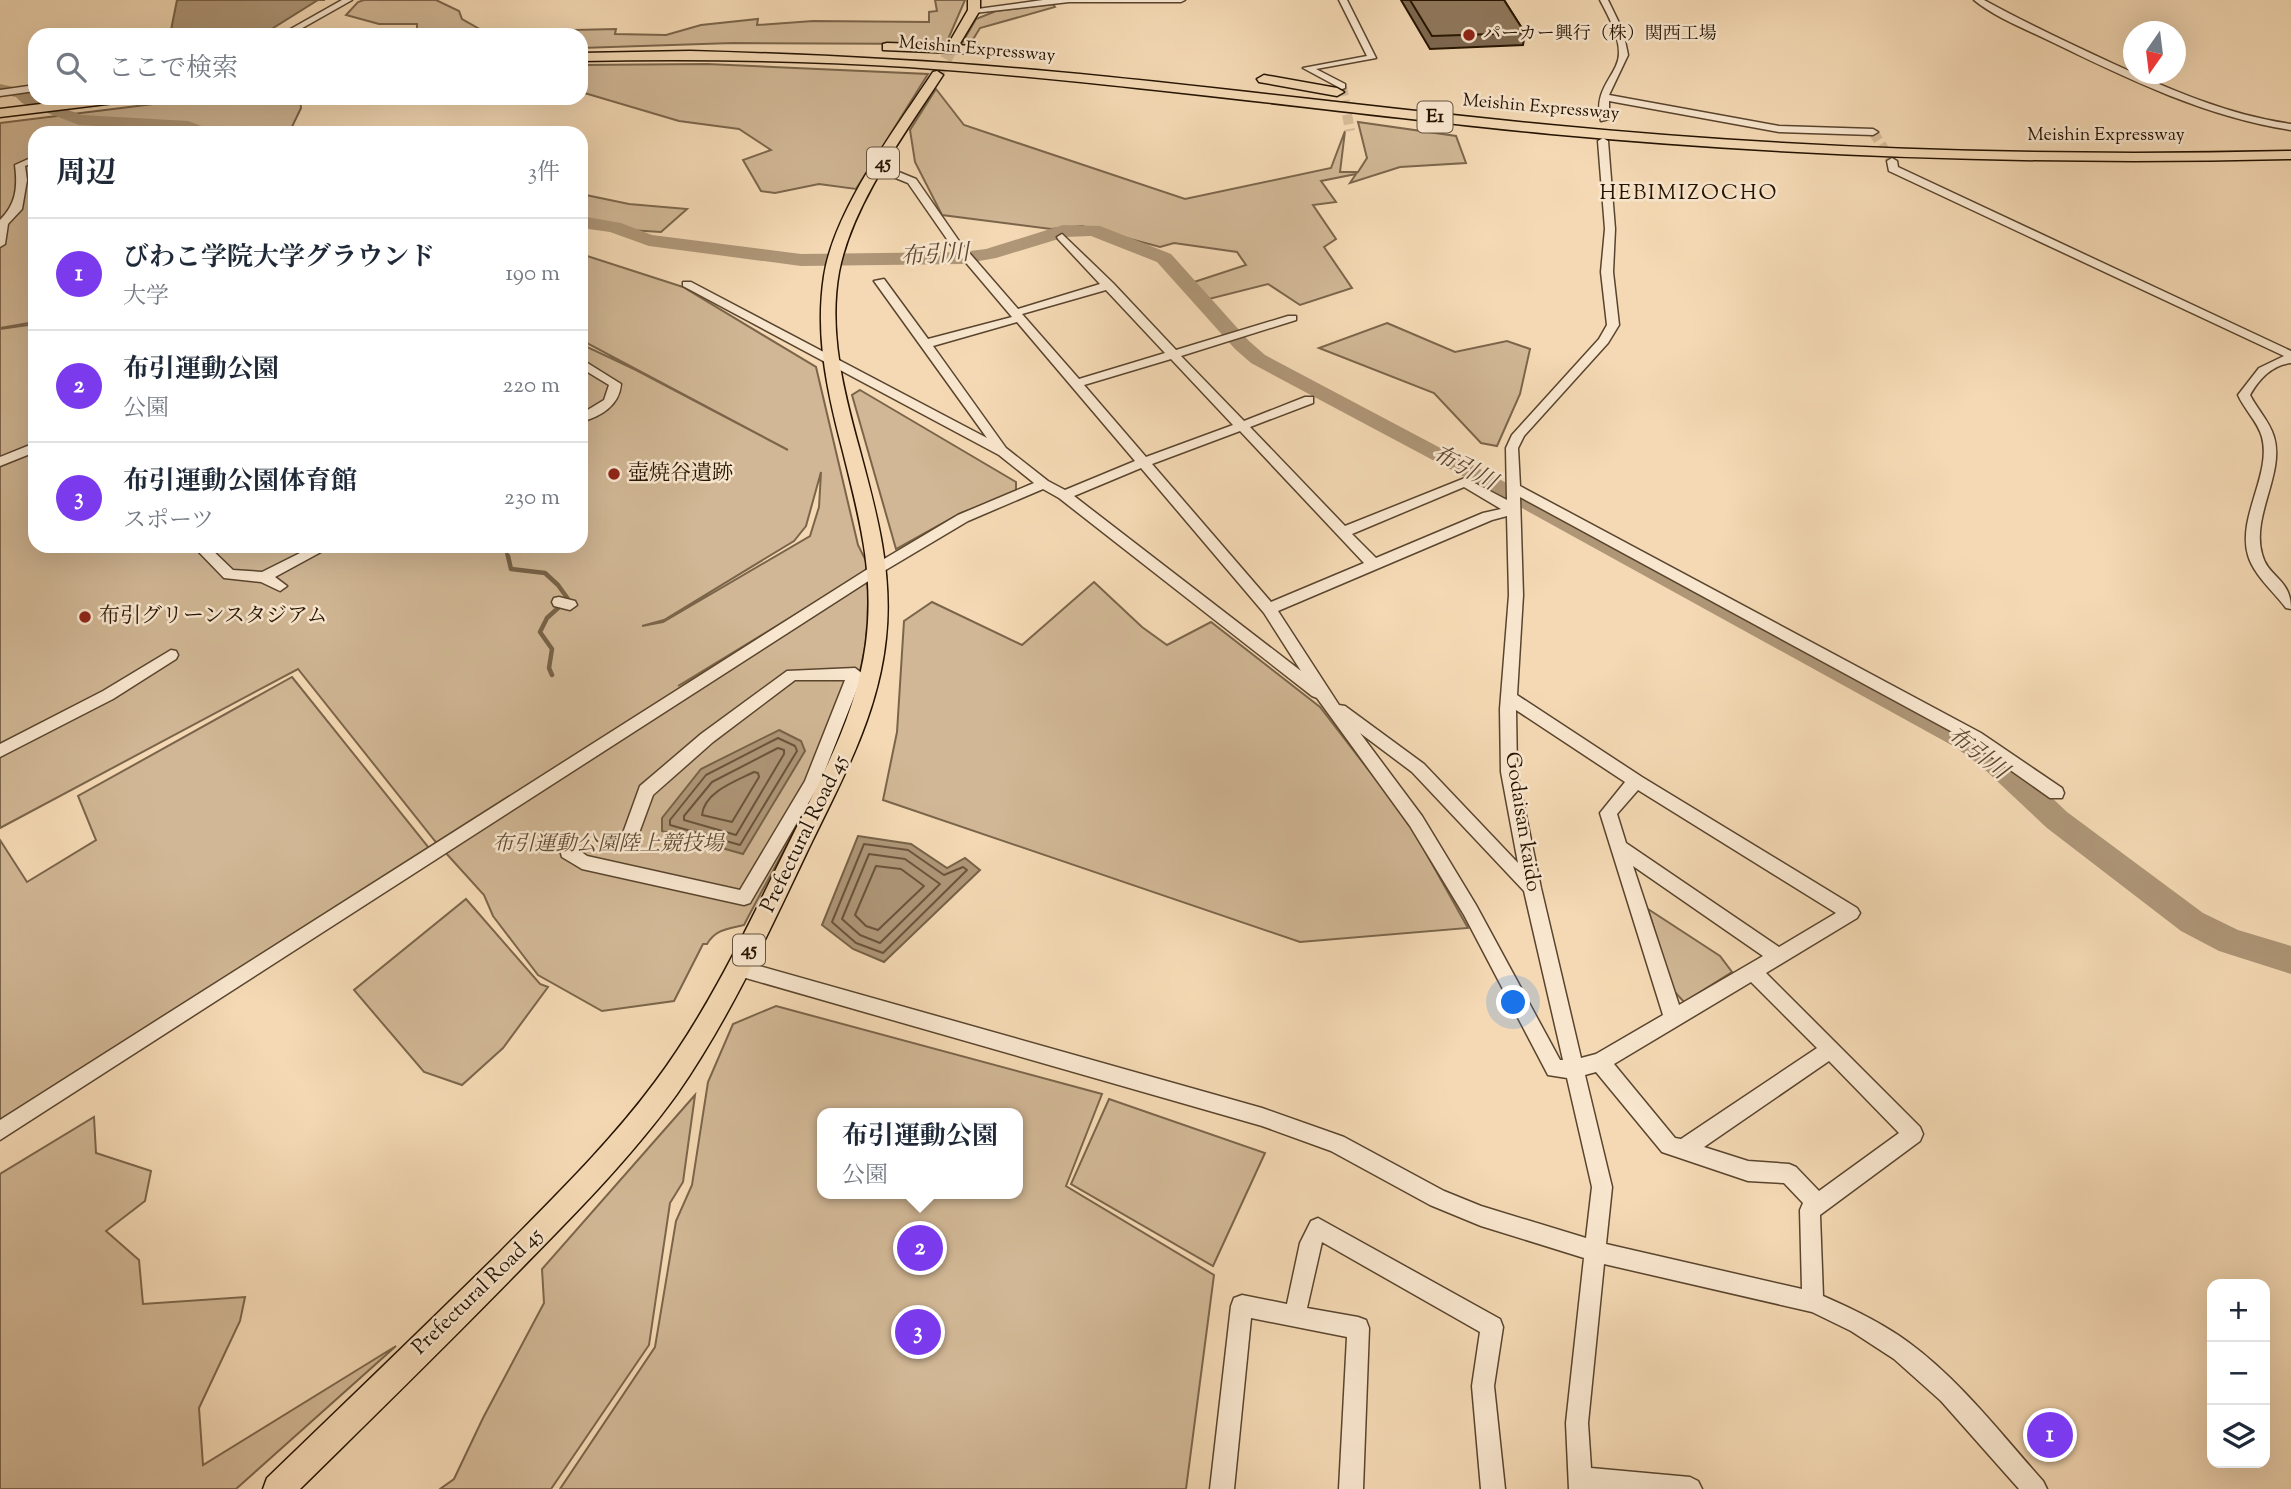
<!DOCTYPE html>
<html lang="ja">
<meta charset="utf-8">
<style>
body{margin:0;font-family:"Sorts Mill Goudy","Noto Serif JP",serif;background:#f6f6f7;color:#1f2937}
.controls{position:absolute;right:21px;bottom:21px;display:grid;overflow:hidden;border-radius:14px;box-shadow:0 7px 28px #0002}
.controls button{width:63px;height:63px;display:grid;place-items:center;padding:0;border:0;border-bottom:2px solid #e0e1e3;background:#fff;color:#1f2937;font:35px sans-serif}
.compass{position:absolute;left:2123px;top:21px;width:63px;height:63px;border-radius:50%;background:#fff;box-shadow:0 7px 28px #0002;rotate:194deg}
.you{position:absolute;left:1514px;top:1003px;width:24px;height:24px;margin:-18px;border:5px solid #fff;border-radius:50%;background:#1a73e8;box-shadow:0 0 0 10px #1a73e833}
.badge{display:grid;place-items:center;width:46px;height:46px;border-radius:50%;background:#7c3aed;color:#fff;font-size:23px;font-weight:700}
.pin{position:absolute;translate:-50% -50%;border:4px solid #fff;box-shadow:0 2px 7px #0006}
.popup{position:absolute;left:817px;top:1108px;width:206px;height:91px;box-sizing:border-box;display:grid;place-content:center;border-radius:14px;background:#fff;filter:drop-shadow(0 2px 5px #0005);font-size:23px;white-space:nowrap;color:#747a83}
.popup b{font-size:26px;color:#1f2937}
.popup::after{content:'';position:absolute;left:50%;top:100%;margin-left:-14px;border:14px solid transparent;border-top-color:#fff}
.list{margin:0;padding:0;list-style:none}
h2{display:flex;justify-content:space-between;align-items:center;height:91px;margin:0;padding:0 28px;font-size:30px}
h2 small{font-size:23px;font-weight:400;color:#747a83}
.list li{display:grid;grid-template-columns:46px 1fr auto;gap:21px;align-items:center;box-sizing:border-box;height:112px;padding:0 28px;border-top:2px solid #e0e1e3}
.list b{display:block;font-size:26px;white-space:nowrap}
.list p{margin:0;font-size:23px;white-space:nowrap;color:#747a83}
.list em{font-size:23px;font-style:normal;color:#747a83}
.icon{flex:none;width:38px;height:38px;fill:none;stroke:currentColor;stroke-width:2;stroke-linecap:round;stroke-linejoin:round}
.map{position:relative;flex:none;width:2291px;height:1489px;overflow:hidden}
.search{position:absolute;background:#fff;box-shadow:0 7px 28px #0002;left:28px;top:28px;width:560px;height:77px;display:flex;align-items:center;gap:18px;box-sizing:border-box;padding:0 24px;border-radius:21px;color:#747a83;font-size:26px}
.panel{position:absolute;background:#fff;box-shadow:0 7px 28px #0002;left:28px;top:126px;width:560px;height:427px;border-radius:21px}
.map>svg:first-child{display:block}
.green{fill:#d1b795;stroke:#7b654a;stroke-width:2;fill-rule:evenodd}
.water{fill:#ae9677;stroke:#776247;stroke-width:2}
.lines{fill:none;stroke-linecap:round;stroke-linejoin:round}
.shore{stroke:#6a543c;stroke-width:2}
.stream-far1{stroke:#776247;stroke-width:3.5}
.stream{stroke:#776247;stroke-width:4.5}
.river{fill:#ae9677;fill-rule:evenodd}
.minor-tunnel{stroke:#d5bb99;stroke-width:10;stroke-dasharray:10 4.5;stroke-linecap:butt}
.major-tunnel{stroke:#d5bb99;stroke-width:12;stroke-dasharray:12 6;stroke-linecap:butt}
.minor-casing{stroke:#59442d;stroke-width:3}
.major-casing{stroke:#251300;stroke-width:3}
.highway-casing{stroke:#251300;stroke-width:3}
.minor{fill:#f8e6ce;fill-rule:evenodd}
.major{fill:#f4d9b4;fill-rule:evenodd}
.highway{fill:#f4d9b4;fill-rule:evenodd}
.wall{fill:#7d6951;stroke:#251300;stroke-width:2}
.building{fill:#917a5e;stroke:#251300;stroke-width:2}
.poi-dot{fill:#8f2418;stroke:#f8e6ce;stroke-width:2.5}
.labels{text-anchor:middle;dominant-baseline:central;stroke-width:5;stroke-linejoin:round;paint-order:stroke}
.far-poi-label{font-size:18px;fill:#251300;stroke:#f8e6ce;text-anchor:start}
.far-street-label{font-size:18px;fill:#251300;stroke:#f8e6ce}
.shield{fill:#f8e6ce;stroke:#64523e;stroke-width:2}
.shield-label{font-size:19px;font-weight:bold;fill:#251300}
.far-quarter-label{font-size:21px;letter-spacing:2px;fill:#251300;stroke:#f8e6ce}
.poi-label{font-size:21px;fill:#251300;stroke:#f8e6ce;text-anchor:start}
.street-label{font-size:21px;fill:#251300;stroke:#f8e6ce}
.park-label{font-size:21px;font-style:italic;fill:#614c34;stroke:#f8e6ce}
.water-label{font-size:23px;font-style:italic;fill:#5c4730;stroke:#f8e6ce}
</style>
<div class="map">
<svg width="2291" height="1489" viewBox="0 0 2291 1489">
<rect width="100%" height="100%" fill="#f4d9b4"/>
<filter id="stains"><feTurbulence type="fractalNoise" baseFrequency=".00286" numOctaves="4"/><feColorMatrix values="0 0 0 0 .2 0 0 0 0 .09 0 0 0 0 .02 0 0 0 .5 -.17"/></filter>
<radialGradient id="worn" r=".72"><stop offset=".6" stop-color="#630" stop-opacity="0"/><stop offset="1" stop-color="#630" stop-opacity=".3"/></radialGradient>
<g class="green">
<polygon points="364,0 436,0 459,11 462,19 485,32 616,29 615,34 666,35 701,25 758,19 757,25 813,21 929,22 929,12 937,11 935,0 965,0 946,44 733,43 581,48 581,35 400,35 417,32 417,24 379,24 346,15 358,2"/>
<polygon points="1053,4 1055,7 980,28 969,46 961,45 976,19 996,11"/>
<polygon points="707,64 928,74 856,189 819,184 775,193 761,191 743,160 771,150 739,129 679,121 581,92 581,65"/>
<polygon points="936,89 964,125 1185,199 1331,168 1345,131 1340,172 1358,172 1367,158 1358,122 1456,136 1466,163 1400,167 1350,183 1356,174 1321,181 1336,202 1313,205 1336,239 1324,247 1352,288 1300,305 1268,284 1209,299 1194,282 1246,265 1237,252 1174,243 1160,247 1082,226 1051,229 942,215 915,162 910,130"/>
<polygon points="202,98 300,98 301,108 289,133 35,133 35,322 0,328 0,123"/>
<polygon points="581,194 629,204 687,209 661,232 581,227"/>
<path d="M581,254L683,287L816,367L858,545L870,569L678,686L867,581C881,693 794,828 744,925C728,929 716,929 707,944H703L674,1001L602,1011L538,975L493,916L484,895L435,841L298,669L0,828V329L35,324V546H581V344L636,370L788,450L581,340ZM821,472L819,507L810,536L663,622L642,626L664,620L794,541L806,526Z"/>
<polygon points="1387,323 1455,352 1507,341 1530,349 1520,394 1497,446 1481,443 1434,393 1319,348"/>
<polygon points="860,390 1016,482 1016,492 961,513 896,549 852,395"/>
<polygon points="1094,582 1142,627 1167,645 1211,622 1320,707 1408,821 1468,928 1300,942 883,800 897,732 904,621 932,602 1022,645"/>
<polygon points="292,677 429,848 0,1120 0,840 27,882 96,840 78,796"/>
<polygon points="466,899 540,984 548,987 503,1048 462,1085 424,1072 354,990"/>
<polygon points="1648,909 1720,956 1732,972 1684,1002 1673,990"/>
<path d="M776,1006L1102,1094L1066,1186L1214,1275L1186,1489H560L655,1347L676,1221L692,1185L708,1082L733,1024ZM822,1113H1018V1194H822Z"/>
<polygon points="695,1095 683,1182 670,1203 649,1345 551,1489 440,1489 454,1479 483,1418 544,1303 542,1269"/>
<polygon points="1109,1099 1265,1153 1213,1266 1071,1184"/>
<polygon points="94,1117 96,1153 151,1171 145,1201 106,1231 139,1260 143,1304 245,1297 240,1321 199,1408 203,1465 396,1346 236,1489 0,1489 0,1174"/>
</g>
<g class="water">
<polygon points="177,0 325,0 318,0 262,35 170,35"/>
<polygon points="779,730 801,741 805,751 743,854 662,831 662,818 701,769"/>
<polygon points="858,836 911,844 947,868 965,858 980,870 884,962 853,949 822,925"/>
</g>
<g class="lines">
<g class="shore">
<polygon points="778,738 795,746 797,751 740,845 670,825 670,820 706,775"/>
<polygon points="778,748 784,750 784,754 736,835 684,820 684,816 712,782"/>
<path d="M754,772L758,773L759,777L732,822L702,815C704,792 736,781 754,772Z"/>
<polygon points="864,844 908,850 944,875 963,867 967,870 883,953 856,943 832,922"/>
<polygon points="869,854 905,859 940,884 880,943 860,935 842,919"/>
<polygon points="876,866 901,869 924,886 878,930 866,926 855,915"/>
</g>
<polyline class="stream-far1" points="505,546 508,558"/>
<polyline class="stream" points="508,556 511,569 545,573 558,585 568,599 547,618 540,632 552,649 549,668 552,675"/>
<g class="river">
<polygon points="0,84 27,90 35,98 82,115 188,121 210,129 213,133 79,125 22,103 16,97 0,94"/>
<polygon points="581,216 621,223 652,235 801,254 962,252 986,249 1063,225 1100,226 1171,254 1249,341 1265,355 1975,731 2001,750 2067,812 2203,913 2238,930 2291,946 2291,974 2219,951 2181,931 2047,828 1981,766 1955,747 1502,497 1251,363 1235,349 1157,262 1091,236 1065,237 996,258 962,264 801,266 649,246 610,232 581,228"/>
</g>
<g class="minor-tunnel">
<polyline points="1342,86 1350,131"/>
<polyline points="1873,132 1892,161"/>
</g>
<polyline class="major-tunnel" points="937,75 955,43"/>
<g class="minor-casing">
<g id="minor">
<polygon points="342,0 352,0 290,35 280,35"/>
<polygon points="1043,0 1185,0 1181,2 1069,2 974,13 970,10"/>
<polygon points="1339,0 1347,0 1376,58 1316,69 1345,84 1345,88 1342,89 1303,68 1367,56"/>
<path d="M1600,0H1608L1623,31L1628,55L1609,95L1779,126L1873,129L1878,132L1873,135L1779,132L1609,101V119L1601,121C1592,88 1619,75 1619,53C1619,34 1608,16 1600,0Z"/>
<path d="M1974,0H1984C2026,23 2070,44 2114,64C2171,90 2228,115 2291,124V130C2207,117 2130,80 2054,43C2028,30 1996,18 1974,0Z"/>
<polygon points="35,85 35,91 0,96 0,90"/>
<path d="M1603,138L1608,141L1615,229L1613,272L1619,325L1608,343L1524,436L1518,448L1520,486L1981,733L2062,788L2064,793L2062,798H2050L1969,741L1520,497L1523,595L1517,695L1642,777L1857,908L1860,913L1857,918L1766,973L1920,1127L1923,1134L1920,1141L1820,1215L1823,1296C1853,1309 1882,1323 1908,1342C1960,1380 2001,1434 2043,1481L2047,1489H2019L1941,1401L1894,1359L1851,1331L1812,1312L1604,1264L1588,1423L1591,1468L1690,1477L1698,1481L1702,1489H1569L1566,1423L1584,1258L1481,1226L1430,1205L1331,1151L1262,1126L732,974L729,968L732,962L738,960L1262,1108L1344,1137L1444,1191L1481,1206L1586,1238L1592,1187L1567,1078L1548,1075L1464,915L1410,826L1317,698L1312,696L1059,498L1043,489L968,521L884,571L0,1140V1120L874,565L958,515L1034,483L999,455L683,286V282H691L987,438L874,281L884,279L928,339L1012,317L951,245L908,183L876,170V166H884L916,179L959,241L1018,309L1100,284L1058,239L1057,237L1062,234L1113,283L1176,350L1288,316H1296V320L1181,356L1244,421L1305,397H1313V403L1250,427L1345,526L1465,478L1507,500L1506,448L1512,435L1599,339L1607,325L1601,272L1605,229L1598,141ZM1106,290L1165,353L1079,379L1022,314ZM1017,322L1135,461L1065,490L1048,481L1006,448L933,346ZM1171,359L1233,425L1146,457L1084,385ZM1240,431L1364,563L1271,602L1152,464ZM1141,468L1264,613L1301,671L1074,496ZM1464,487L1501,509L1483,513L1376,558L1352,534ZM1507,516L1509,595L1500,709L1501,772L1518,863L1424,764L1345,706L1339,705L1278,611L1492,520ZM1516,710L1625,782L1600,813L1663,1015L1596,1054L1581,1058L1541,888L1517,772ZM1360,733L1412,772L1524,891L1563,1060H1560L1476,905L1422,816ZM1638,790L1836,913L1779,947L1626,843L1617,814ZM1633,866L1763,956L1679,1005ZM1751,982L1817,1048L1681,1139L1675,1138L1614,1064ZM1829,1061L1899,1133L1819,1191L1796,1167L1789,1164L1748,1161L1704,1147ZM1596,1072L1662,1152L1748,1181L1784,1183L1803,1203L1800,1210L1802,1289L1606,1244L1612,1187L1585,1075Z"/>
<path d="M35,156V162L25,166L27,180L22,209L8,224L5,244L0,247V220C16,204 18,188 15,165Z"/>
<path d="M1892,158L1897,161L1898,167L2291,351V363C2272,365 2259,379 2250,395C2257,409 2270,422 2274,437C2285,473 2251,516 2262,554C2268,578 2291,578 2291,609L2286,608C2274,592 2253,574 2248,555C2237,517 2272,474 2262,437C2258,422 2244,409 2238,395L2259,368L2284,356L1889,171L1887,161Z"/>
<path d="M581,359L621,384C619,406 601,416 581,422V414L604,400L609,385L581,368Z"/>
<polygon points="35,443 35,452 0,466 0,457"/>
<polygon points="193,546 208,546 233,570 262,572 314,546 332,546 275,577 287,586 280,591 261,582 224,578"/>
<polygon points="559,597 575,601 577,605 570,610 554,606 552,602 554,598"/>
<polygon points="171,650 176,651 178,655 176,659 113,699 0,757 0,744 103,691"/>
<polygon points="855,668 863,674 820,783 750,903 744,905 582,869 562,857 558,843 560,838 566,836 572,838 576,848 587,856 740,890 805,781 845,680 795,680 713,742 653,795 639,833 637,838 631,840 625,838 623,833 640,786 701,734 787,671"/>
<polygon points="1318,1218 1500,1319 1503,1327 1494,1386 1505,1489 1481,1489 1472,1386 1480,1332 1322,1242 1307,1308 1358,1317 1366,1320 1369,1328 1363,1489 1339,1489 1347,1337 1251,1318 1234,1489 1210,1489 1231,1306 1234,1298 1242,1295 1287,1304 1300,1243 1311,1221"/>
</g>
</g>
<g class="major-casing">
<g id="major">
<polygon points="968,0 980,0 980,10 959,45 951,45 949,43 968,10"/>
<path d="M937,71L943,75C906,132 852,204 839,272C828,332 844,393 860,451C877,514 893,573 886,638C878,717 840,783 806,854C767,936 729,1019 677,1094C630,1159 573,1216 517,1273C446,1346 373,1417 300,1489H263L267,1478C345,1403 422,1329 499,1253C553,1198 609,1144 655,1082C708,1011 746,930 785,851C818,783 856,719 866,643C875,573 859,516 842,448C827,391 815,335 824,276C834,210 896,128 933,72Z"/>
</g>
</g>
<g class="highway-casing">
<g id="highway">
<polygon points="887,43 980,46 986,50 980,54 883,50 883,44"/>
<path d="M690,51C798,54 905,59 1012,68C1192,83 1370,108 1550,125C1796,149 2043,157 2291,151V159C2044,165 1797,157 1551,134C1337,113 1123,82 908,67C799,60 690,59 581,61V53Z"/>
<polygon points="1264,75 1337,88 1344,92 1337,96 1259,82 1257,79"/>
<polygon points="90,98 130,98 123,102 0,117 0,109"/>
</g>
</g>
<use href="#minor" class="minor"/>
<use href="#major" class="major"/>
<use href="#highway" class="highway"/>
</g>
<polygon class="wall" points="1401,0 1504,0 1525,33 1523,45 1430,49"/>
<polygon class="building" points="1410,0 1504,0 1525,33 1432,36"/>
<g class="poi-dot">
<circle cx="1469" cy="35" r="7"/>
<circle cx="614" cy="474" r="7"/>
<circle cx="85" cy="617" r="7"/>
</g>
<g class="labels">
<g class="far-poi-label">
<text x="1483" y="35">パーカー興行（株）関西工場</text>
</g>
<g class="far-street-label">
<text transform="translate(977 50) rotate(5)">Meishin Expressway</text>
<text transform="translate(1541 108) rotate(5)">Meishin Expressway</text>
<text x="2106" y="136">Meishin Expressway</text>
</g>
<g class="shield">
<rect x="1417.5" y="101.5" width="35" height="31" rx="5"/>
<rect x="867" y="147.5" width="32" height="31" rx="5"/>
<rect x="733" y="934.5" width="32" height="31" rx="5"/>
</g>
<g class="shield-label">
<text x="1435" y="117">E1</text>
<text x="883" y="163">45</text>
<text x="749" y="950">45</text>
</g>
<g class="far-quarter-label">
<text x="1689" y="194">HEBIMIZOCHO</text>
</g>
<g class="poi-label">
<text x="628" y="474">壺焼谷遺跡</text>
<text x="99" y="617">布引グリーンスタジアム</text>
</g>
<g class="street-label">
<text transform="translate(1522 822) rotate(81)">Godaisan kaido</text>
<text transform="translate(805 834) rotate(-64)">Prefectural Road 45</text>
<text transform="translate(478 1292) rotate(-44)">Prefectural Road 45</text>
</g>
<g class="park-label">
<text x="608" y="845">布引運動公園陸上競技場</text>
</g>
<g class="water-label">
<text transform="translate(935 256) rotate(-4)">布引川</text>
<text transform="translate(1464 469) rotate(28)">布引川</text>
<text transform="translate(1977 754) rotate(38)">布引川</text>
</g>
</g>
<rect width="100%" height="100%" filter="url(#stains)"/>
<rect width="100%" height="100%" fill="url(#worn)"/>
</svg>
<div class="controls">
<button>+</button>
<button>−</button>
<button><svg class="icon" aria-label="layers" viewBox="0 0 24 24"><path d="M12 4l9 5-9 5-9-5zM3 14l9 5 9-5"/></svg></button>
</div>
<svg class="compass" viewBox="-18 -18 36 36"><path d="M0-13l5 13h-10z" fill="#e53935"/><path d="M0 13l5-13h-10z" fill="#747a83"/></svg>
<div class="you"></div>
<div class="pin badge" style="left:2050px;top:1435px">1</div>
<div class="pin badge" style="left:920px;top:1248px">2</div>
<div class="popup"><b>布引運動公園</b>公園</div>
<div class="pin badge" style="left:918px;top:1332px">3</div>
<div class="search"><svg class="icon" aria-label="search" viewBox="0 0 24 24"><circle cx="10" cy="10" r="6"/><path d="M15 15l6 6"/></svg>ここで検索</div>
<section class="panel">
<h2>周辺<small>3件</small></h2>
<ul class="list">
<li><span class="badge">1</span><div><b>びわこ学院大学グラウンド</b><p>大学</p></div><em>190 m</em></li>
<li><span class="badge">2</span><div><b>布引運動公園</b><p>公園</p></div><em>220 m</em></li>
<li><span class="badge">3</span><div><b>布引運動公園体育館</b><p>スポーツ</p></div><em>230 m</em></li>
</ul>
</section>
</div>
